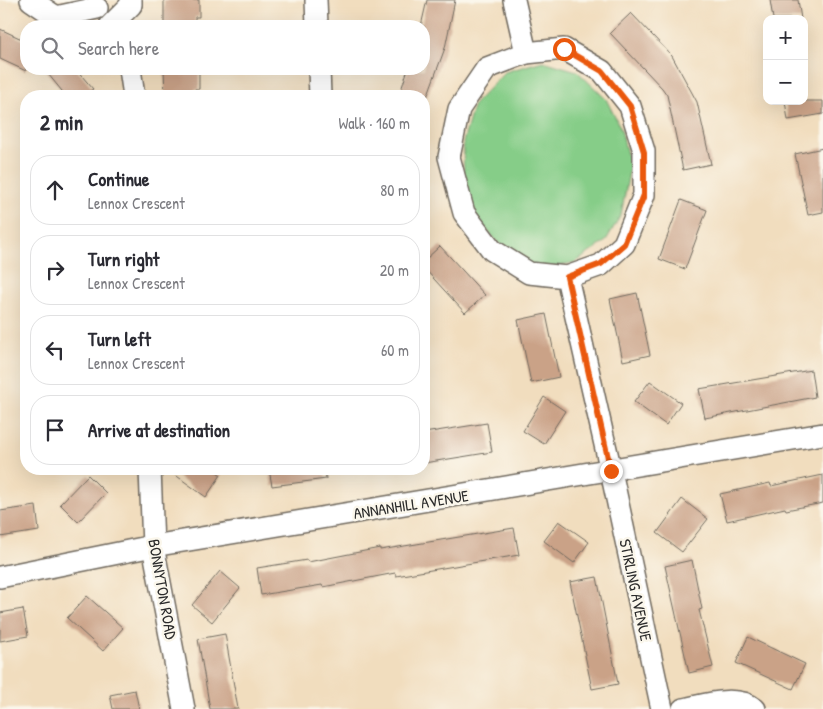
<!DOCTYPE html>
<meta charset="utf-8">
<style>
body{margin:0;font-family:"Patrick Hand",sans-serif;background:#f7f7f7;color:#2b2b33}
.controls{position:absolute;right:15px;top:15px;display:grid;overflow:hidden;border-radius:10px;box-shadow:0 5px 20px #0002}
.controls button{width:45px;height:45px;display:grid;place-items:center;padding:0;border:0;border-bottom:1px solid #e1e1e2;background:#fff;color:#2b2b33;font:25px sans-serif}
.stop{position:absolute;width:15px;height:15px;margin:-11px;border:4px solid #ea580c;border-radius:50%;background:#fff}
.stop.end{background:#ea580c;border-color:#fff;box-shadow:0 1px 5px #0008}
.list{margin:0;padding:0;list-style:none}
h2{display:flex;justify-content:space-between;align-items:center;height:65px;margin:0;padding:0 20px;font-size:21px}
h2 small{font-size:16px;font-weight:400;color:#7c7c81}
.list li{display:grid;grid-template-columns:32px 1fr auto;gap:15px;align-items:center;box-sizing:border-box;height:70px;margin:0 10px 10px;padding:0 10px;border:1px solid #e1e1e2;border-radius:20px}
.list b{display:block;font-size:19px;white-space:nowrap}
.list p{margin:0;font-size:16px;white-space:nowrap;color:#7c7c81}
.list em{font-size:16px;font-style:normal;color:#7c7c81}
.icon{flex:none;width:28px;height:28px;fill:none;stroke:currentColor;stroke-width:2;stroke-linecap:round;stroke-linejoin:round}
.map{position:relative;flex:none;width:823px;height:709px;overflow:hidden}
.search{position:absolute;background:#fff;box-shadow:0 5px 20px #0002;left:20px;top:20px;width:410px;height:55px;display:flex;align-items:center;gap:12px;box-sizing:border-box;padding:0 18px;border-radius:20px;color:#7c7c81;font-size:19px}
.panel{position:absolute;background:#fff;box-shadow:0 5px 20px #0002;left:20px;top:90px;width:410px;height:385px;border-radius:20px}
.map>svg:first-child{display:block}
.green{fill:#86cd88;stroke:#587c5a}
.building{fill:#caa287}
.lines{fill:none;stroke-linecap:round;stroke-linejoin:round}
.minor-casing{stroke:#70695e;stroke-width:24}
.minor{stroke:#fff;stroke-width:21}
.route{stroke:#ea580c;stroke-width:6}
.labels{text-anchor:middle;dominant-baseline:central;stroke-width:5;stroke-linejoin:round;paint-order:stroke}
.street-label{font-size:16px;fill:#2b2b2b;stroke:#fbf7ec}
</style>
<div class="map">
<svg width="823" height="709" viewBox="0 0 823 709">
<rect width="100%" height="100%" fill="#fbf7ec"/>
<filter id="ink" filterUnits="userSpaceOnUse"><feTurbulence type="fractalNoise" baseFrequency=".02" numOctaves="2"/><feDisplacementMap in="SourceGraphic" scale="10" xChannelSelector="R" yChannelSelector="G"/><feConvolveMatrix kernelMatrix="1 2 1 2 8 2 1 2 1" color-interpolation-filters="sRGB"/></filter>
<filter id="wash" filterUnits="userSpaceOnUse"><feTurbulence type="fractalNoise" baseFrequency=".0096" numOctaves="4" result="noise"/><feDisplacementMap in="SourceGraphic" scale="20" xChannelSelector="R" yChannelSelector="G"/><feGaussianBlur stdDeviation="1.12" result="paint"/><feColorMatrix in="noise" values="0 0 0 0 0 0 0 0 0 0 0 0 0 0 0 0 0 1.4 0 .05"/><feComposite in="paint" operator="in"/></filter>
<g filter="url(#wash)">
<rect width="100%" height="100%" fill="#f1ddbe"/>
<polygon class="green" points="543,61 577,71 606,99 621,129 630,167 621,215 605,242 576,262 548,268 530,265 501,246 478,220 464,184 463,142 474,104 505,72"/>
<g id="blocks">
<g class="building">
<polygon points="164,0 199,0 199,17 195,17 195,26 164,26"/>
<polygon points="427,0 455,0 445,48 427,97 399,96 408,69 424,69 424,26 421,26"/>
<polygon points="770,0 798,0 801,19 773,19"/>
<polygon points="631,13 672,56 697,102 711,164 683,170 667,95 662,88 610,33"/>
<polygon points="0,29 26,41 26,71 0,59"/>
<polygon points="44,69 76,69 93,89 83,96 66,96"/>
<polygon points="164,69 199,69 199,89 195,89 195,96 165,96"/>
<polygon points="785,101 823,101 823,114 788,120"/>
<polygon points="823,148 823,212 808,215 795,154"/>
<polygon points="681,200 707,210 685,269 659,259"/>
<polygon points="440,246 485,295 465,313 424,268 424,261"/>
<polygon points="637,293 650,355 623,361 610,299"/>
<polygon points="546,314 559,377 531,383 518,320"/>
<polygon points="811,370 815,397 705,418 699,389"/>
<polygon points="650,381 681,403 666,425 634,402"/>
<polygon points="544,397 565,411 544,444 523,431"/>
<polygon points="487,423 492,452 424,463 424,433"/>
<polygon points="167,469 213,469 221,475 206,497"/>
<polygon points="269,469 325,469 326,479 272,486"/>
<polygon points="88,475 106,493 78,522 60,504"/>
<polygon points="823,475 823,503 786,510 785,508 727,521 720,494 770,483 771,486"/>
<polygon points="682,499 708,519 682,552 657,533"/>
<polygon points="36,506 39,531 0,537 0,511"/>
<polygon points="559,521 589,542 574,563 544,541"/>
<polygon points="514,528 519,555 396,576 395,573 323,587 322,585 261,595 257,568 307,560 308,562 380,548 380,550"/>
<polygon points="692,560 702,609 699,610 713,667 689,673 665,566"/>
<polygon points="220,571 240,588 212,622 192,605"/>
<polygon points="597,577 618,684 592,689 570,582"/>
<polygon points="87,596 123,628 103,651 67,618"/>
<polygon points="23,609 28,636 0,641 0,613"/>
<polygon points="225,634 238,709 210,709 198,639"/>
<polygon points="748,637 805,664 793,689 736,663"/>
<polygon points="135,690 139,709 113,709 110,695"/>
</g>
</g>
</g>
<g filter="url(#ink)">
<use href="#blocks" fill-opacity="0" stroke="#70695e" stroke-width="1"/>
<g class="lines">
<g class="minor-casing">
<g id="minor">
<polyline points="31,0 56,17 97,8"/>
<polyline points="316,0 317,26"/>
<polyline points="514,0 526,53 564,49 602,71 630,106 644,151 644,195 624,244 601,265 567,277"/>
<polyline points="110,26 131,5 131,0"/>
<polyline points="526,53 487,68 459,109 449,157 464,213 492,250 529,273 567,277 611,471 662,709"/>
<polyline points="130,69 134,96"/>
<polyline points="319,69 320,96"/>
<polyline points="150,469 153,546 184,709"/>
<polyline points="0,577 153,546 823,434"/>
<path d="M683,709C704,705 737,694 755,709"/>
</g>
</g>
<use href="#minor" class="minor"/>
</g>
</g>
<g class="lines" filter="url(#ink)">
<polyline class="route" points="564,49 602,71 630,106 644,152 644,195 624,244 601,264 567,277 611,471"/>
</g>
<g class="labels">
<g class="street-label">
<text transform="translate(411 504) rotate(-9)">ANNANHILL AVENUE</text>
<text transform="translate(163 589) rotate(80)">BONNYTON ROAD</text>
<text transform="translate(636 590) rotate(78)">STIRLING AVENUE</text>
</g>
</g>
</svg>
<div class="controls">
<button>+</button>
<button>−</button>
</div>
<div class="stop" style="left:564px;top:49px"></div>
<div class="stop end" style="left:611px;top:471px"></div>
<div class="search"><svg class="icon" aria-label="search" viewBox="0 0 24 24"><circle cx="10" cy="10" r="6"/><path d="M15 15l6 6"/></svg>Search here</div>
<section class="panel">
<h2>2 min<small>Walk · 160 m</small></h2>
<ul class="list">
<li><svg class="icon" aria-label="ahead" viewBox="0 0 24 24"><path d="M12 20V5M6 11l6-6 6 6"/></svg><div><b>Continue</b><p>Lennox Crescent</p></div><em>80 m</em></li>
<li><svg class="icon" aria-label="right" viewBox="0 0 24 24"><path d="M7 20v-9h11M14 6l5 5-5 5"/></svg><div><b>Turn right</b><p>Lennox Crescent</p></div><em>20 m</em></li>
<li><svg class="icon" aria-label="left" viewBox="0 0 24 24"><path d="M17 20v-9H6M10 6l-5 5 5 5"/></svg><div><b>Turn left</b><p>Lennox Crescent</p></div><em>60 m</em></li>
<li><svg class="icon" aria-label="arrive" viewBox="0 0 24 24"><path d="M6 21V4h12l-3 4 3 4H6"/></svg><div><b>Arrive at destination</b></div></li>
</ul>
</section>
</div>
